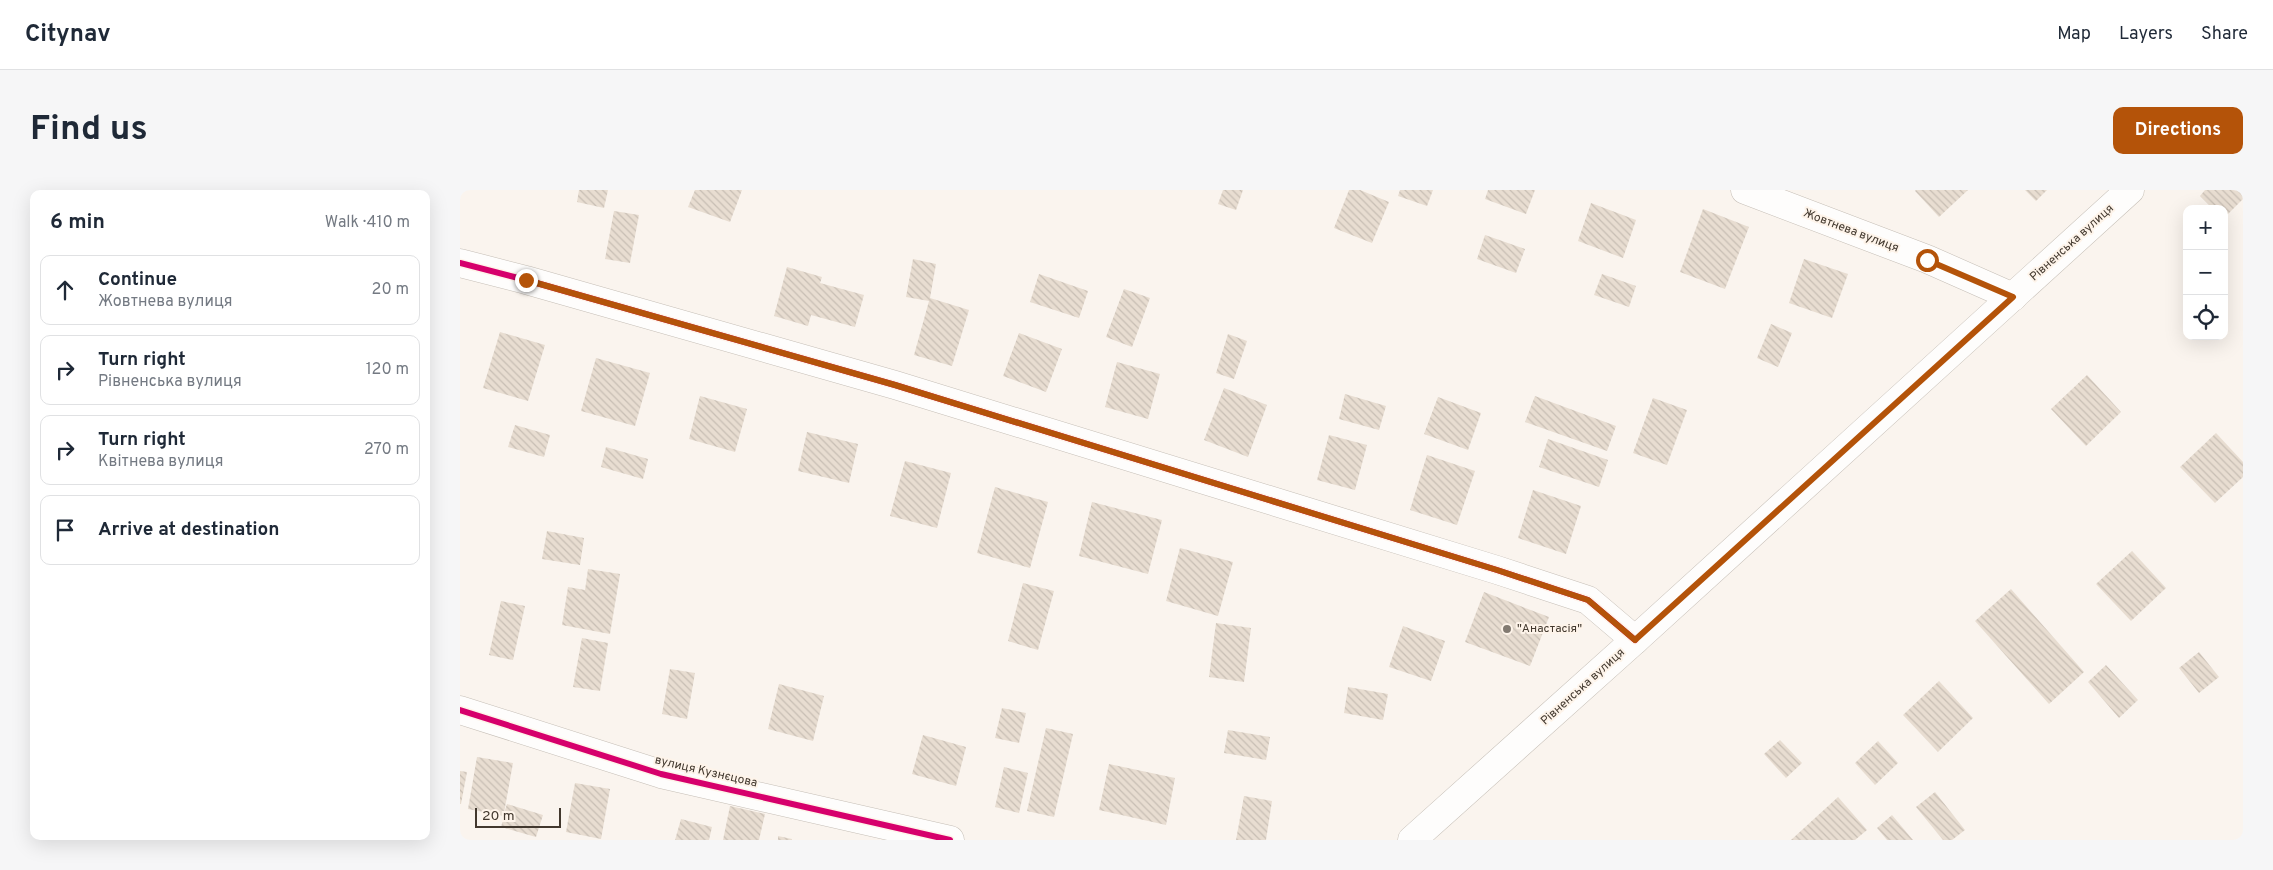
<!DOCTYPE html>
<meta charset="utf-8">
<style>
body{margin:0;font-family:Overpass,sans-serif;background:#f6f6f7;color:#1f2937}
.controls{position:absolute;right:15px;top:15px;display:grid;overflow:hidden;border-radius:10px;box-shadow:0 5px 20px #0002}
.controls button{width:45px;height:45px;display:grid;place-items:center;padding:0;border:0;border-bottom:1px solid #e0e1e3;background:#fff;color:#1f2937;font:25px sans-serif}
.scale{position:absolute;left:15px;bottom:12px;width:86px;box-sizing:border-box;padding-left:5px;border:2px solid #42382e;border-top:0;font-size:14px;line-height:18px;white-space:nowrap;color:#42382e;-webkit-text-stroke:4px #fef4ea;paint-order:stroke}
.stop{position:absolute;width:15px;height:15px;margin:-11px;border:4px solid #b45309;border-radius:50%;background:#fff}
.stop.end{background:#b45309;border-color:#fff;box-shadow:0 1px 5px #0008}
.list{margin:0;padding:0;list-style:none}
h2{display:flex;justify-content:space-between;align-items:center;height:65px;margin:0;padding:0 20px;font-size:21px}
h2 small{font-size:16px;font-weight:400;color:#747a83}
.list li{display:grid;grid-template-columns:32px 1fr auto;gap:15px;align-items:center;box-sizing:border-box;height:70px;margin:0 10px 10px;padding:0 10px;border:1px solid #e0e1e3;border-radius:10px}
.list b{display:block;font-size:19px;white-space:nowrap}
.list p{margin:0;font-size:16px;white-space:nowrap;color:#747a83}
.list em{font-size:16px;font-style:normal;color:#747a83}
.icon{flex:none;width:28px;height:28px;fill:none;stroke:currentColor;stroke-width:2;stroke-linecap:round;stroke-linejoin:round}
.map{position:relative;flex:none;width:1783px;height:650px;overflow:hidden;border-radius:10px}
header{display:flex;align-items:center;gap:30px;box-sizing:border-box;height:70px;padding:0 25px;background:#fff;border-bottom:1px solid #e0e1e3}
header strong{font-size:24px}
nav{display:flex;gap:28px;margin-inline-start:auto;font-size:18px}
.intro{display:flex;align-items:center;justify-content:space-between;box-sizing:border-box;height:120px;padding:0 30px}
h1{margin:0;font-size:35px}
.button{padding:12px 22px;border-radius:10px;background:#b45309;color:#fff;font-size:18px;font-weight:700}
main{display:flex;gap:30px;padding:0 30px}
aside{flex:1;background:#fff;border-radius:10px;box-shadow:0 5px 20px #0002}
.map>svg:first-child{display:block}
.building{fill:url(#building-back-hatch)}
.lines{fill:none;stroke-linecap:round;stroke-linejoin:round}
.street-casing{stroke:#c5beb6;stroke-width:29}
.secondary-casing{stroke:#c5beb6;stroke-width:29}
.street{stroke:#fefdfc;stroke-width:28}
.secondary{stroke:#fefdfc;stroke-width:28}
.cycleway-casing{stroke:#fef4ea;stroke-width:9}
.cycleway{stroke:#d6006c;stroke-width:6}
.route{stroke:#b45309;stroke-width:6}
.poi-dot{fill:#827a71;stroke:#fef4ea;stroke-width:2}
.labels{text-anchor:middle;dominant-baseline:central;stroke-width:4;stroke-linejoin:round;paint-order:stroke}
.street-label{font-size:12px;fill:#42382e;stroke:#fef4ea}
.poi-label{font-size:12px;fill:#42382e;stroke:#fef4ea;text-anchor:start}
</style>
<header>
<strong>Citynav</strong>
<nav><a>Map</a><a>Layers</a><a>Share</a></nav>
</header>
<div class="intro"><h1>Find us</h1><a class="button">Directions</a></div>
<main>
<aside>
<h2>6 min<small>Walk · 410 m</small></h2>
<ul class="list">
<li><svg class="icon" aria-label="ahead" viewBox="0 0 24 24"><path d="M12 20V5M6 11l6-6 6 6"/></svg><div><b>Continue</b><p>Жовтнева вулиця</p></div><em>20 m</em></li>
<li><svg class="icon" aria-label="right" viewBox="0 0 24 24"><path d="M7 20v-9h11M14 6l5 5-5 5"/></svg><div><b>Turn right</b><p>Рівненська вулиця</p></div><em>120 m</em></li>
<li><svg class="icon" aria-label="right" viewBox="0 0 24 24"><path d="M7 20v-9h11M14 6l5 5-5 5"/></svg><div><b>Turn right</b><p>Квітнева вулиця</p></div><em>270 m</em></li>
<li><svg class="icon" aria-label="arrive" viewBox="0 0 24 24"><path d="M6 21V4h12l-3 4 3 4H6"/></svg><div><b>Arrive at destination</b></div></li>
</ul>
</aside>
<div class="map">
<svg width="1783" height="650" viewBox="0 0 1783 650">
<defs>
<pattern id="building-back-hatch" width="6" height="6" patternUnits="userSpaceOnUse" patternTransform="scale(1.25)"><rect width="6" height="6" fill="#e8ddd1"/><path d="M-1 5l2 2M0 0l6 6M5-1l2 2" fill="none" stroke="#c8beb4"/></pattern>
</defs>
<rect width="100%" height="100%" fill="#faf4ee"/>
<g class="building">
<polygon points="119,0 148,0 144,18 117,12"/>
<polygon points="235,0 282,0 270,32 228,17"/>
<polygon points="763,0 783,0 776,20 758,14"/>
<polygon points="889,0 900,0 929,12 912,53 874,38"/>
<polygon points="940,0 973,0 967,16 938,6"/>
<polygon points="1028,0 1075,0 1066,24 1025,9"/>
<polygon points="1456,0 1508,0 1479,27 1455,1"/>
<polygon points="1565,0 1587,0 1576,11"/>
<polygon points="1745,0 1783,0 1783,9 1764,28 1764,19 1753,19 1740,6"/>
<polygon points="1131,13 1176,30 1163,68 1118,51"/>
<polygon points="1243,19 1289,37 1265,99 1220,82"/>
<polygon points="154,21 179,25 170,73 145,69"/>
<polygon points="1025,45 1065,59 1056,83 1017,69"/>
<polygon points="453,69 476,74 470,108 509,120 492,176 454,165 469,111 446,107"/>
<polygon points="1344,69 1388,84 1372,128 1329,113"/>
<polygon points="327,77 362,87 360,93 404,105 395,137 351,125 348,136 314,126"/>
<polygon points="579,84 628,101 619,128 570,112"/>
<polygon points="1142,84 1176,96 1169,117 1134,105"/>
<polygon points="664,99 690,108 672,157 646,147"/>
<polygon points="1311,134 1332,143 1318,177 1297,168"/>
<polygon points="40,142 85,155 68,211 23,198"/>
<polygon points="559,143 602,159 586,202 543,186"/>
<polygon points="768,144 787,151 774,189 756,183"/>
<polygon points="136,168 190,183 175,236 121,221"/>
<polygon points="657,172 700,184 688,229 645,217"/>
<polygon points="1627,185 1661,222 1626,256 1591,219"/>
<polygon points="764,198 807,215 788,267 744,250"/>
<polygon points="885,204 926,216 919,240 879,229"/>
<polygon points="240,206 287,219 275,262 229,249"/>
<polygon points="1075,206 1156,236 1147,261 1065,232"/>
<polygon points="978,207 1021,223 1008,260 964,244"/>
<polygon points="1193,208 1227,220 1207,275 1173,263"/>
<polygon points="55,235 90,245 84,267 48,257"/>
<polygon points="347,242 398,254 389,293 338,281"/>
<polygon points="1756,243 1783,272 1783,287 1755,313 1720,277"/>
<polygon points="869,245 907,255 895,300 857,290"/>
<polygon points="1088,249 1148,270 1139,297 1079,277"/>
<polygon points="146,257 188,269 183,289 141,277"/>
<polygon points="967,265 1015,281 997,335 950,320"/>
<polygon points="445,271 491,283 477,338 430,326"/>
<polygon points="535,297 588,312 570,378 517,363"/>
<polygon points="1073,300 1121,316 1106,364 1058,348"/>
<polygon points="632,312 702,330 688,384 619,366"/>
<polygon points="87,341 124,348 120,375 82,369"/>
<polygon points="720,358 773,372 758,426 706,411"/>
<polygon points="1672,361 1706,398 1671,431 1636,394"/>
<polygon points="128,379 160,384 150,444 102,435 108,397 125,400"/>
<polygon points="563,393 594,401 578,460 548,451"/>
<polygon points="1551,399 1624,482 1589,514 1515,431"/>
<polygon points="1024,402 1089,427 1070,476 1005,452"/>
<polygon points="41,411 65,416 53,470 29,465"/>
<polygon points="756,433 791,438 784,492 749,487"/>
<polygon points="943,436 985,451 971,491 929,477"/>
<polygon points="122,448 148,453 140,501 113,497"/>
<polygon points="1739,462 1759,487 1739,503 1719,478"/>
<polygon points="1646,475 1678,510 1659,528 1628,492"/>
<polygon points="210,479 235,483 227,529 202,524"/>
<polygon points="1479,491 1513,528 1478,562 1443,525"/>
<polygon points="319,494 364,506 353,551 308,539"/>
<polygon points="888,497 928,504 923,530 884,523"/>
<polygon points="542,518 566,523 559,553 535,548"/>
<polygon points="586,538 613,544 594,627 567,621"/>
<polygon points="768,540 810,547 806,570 764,563"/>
<polygon points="463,545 506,557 496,596 452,584"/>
<polygon points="1320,550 1342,573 1326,588 1304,564"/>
<polygon points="1418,551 1438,573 1415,595 1395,573"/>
<polygon points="17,567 53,573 44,623 47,614 83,625 76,647 41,637 44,626 8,619"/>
<polygon points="649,574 715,588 706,635 639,620"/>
<polygon points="544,577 568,583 559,623 535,617"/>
<polygon points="0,581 7,582 1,614 0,614"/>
<polygon points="115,593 150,599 141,649 106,642"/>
<polygon points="1475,602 1505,640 1492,650 1483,650 1456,617"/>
<polygon points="784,606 812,611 806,650 776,650"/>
<polygon points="1378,607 1407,640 1395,650 1331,650"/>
<polygon points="270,616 305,624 299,650 263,650"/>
<polygon points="1432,625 1453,650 1427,650 1417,638"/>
<polygon points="221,629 252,637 249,650 215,650"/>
<polygon points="318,646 332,649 332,650 318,650"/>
</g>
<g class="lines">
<g class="street-casing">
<g id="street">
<polyline points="1285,0 1467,69 1553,107"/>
<polyline points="0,73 66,90 435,195 1037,380 1128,410 1175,450"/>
<polyline points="0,520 201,584 490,650"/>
</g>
</g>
<g class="secondary-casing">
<polyline id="secondary" points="952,650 1175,450 1670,0"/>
</g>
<use href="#street" class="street"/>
<use href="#secondary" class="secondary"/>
<g class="cycleway-casing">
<g id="cycleway">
<polyline points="0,73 66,90 435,195 1037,380 1128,410 1175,450"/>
<polyline points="0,520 201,584 490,650"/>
</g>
</g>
<use href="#cycleway" class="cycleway"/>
</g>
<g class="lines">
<polyline class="route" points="66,90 435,195 1037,380 1128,410 1175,450 1553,107 1467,70"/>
</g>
<circle class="poi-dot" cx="1047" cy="439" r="5"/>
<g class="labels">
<g class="street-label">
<text transform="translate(1391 41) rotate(21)">Жовтнева вулиця</text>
<text transform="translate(1612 53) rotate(-42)">Рівненська вулиця</text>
<text transform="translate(1123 497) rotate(-42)">Рівненська вулиця</text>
<text transform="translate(246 582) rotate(13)">вулиця Кузнєцова</text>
</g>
<g class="poi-label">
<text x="1057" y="439">"Анастасія"</text>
</g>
</g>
</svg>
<div class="controls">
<button>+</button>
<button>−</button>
<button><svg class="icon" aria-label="locate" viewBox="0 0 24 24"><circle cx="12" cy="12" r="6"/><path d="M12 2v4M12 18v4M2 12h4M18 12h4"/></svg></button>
</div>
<div class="scale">20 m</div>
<div class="stop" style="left:1467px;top:70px"></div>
<div class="stop end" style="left:66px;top:90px"></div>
</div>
</main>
